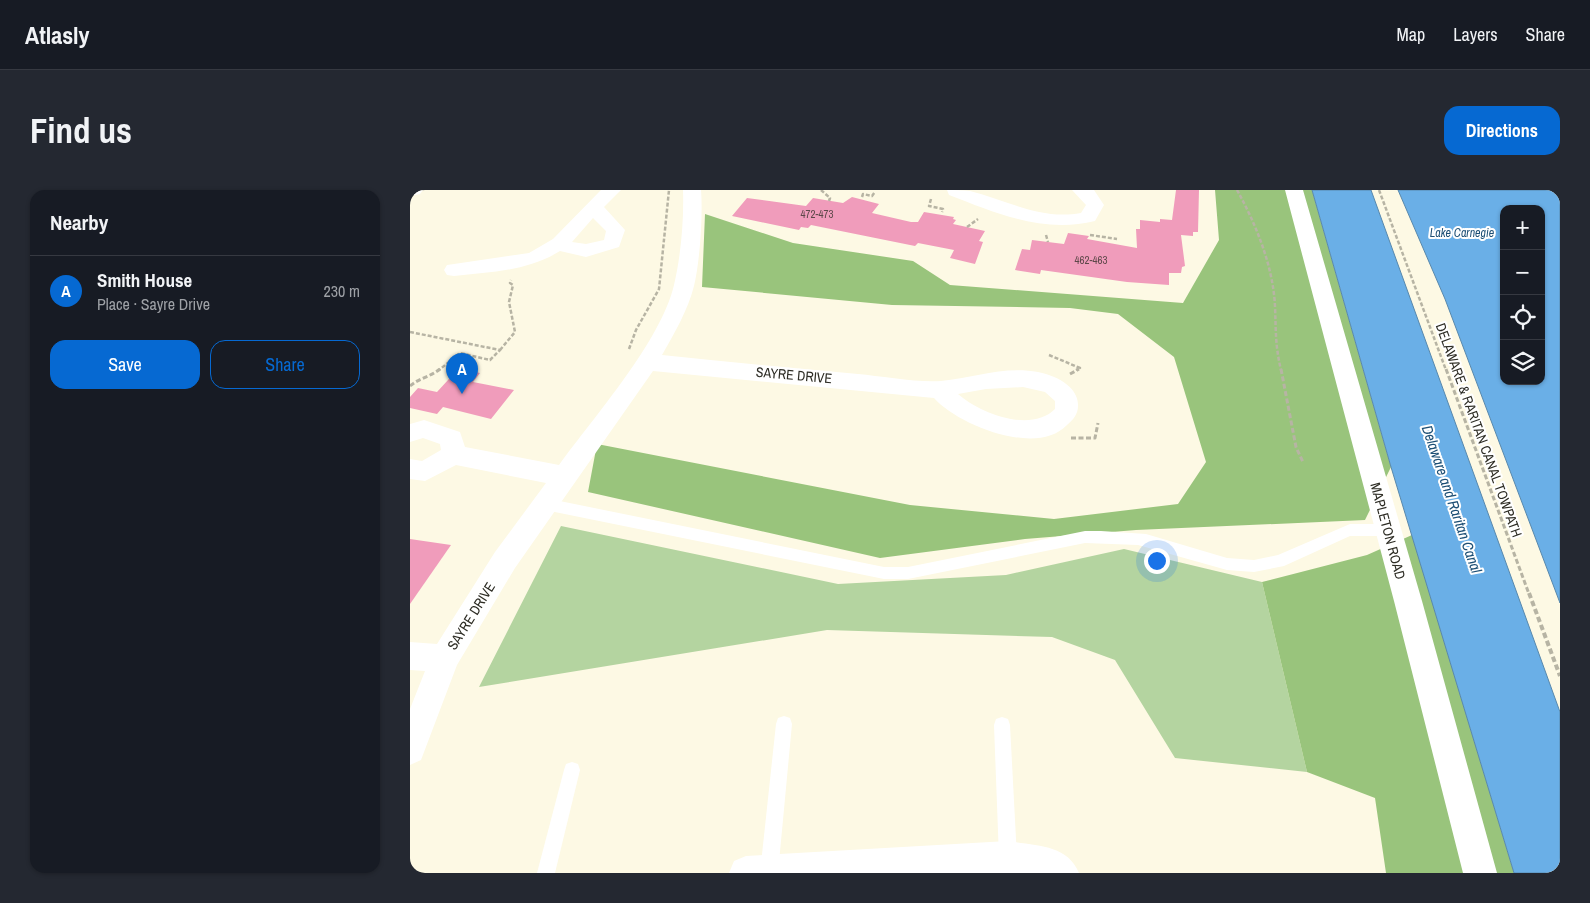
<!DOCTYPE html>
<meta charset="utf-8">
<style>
body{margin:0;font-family:"Archivo Narrow",sans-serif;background:#242831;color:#f1f3f6}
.controls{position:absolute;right:15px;top:15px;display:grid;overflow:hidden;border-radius:10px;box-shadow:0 1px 4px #0004}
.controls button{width:45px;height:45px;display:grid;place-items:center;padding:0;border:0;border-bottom:1px solid #363941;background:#171b24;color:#f1f3f6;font:25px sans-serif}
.you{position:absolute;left:746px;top:370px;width:18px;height:18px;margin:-12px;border:4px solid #fff;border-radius:50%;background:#1a73e8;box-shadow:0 0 0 8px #1a73e833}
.badge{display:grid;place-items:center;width:32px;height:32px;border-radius:50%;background:#0669d2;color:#fff;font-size:16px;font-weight:700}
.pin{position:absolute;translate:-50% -41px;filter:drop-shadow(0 1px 2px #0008)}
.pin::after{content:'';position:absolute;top:26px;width:18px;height:15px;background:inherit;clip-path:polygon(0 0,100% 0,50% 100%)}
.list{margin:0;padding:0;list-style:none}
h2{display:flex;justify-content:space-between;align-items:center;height:65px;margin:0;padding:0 20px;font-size:21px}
h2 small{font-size:16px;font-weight:400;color:#9ea1a6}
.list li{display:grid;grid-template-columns:32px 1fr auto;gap:15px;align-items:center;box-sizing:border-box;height:70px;padding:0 20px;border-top:1px solid #363941}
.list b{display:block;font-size:19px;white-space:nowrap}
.list p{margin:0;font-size:16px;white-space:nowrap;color:#9ea1a6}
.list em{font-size:16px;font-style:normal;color:#9ea1a6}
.actions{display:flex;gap:10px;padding:15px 20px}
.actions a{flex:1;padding:11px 0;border:1px solid #0669d2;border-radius:15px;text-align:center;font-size:18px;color:#0669d2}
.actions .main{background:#0669d2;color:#fff}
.icon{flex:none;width:28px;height:28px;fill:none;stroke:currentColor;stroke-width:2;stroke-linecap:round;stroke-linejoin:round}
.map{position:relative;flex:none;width:1150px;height:683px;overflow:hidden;border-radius:15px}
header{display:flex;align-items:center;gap:30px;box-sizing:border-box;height:70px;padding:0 25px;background:#171b24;border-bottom:1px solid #363941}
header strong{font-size:24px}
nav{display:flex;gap:28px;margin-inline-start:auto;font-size:18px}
.intro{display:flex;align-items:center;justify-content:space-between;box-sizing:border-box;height:120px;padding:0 30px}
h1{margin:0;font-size:35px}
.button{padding:12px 22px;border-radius:15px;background:#0669d2;color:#fff;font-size:18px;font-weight:700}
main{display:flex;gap:30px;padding:0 30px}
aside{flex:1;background:#171b24;border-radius:15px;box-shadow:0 1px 4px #0004}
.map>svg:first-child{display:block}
.green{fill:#b4d4a0}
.forest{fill:#99c47c}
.water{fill:#6aafe7;stroke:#5888ac;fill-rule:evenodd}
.building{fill:#f09cbb}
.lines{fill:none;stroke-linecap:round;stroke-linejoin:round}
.path-far2{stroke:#b7b4a4;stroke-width:2.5;stroke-dasharray:4 2;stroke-linecap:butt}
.path-far1{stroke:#b7b4a4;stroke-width:3;stroke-dasharray:5 2.5;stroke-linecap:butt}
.path{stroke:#b7b4a4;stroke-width:4;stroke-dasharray:5.5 3;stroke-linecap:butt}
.lane{fill:#fff;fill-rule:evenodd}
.street{fill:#fff;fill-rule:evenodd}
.labels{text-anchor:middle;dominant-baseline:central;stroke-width:4;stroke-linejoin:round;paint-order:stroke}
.number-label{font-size:11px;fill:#5e484a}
.far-water-label{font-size:12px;font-style:italic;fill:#1d4f75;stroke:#fff}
.street-label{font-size:14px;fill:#2d2c24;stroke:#fff}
.water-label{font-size:15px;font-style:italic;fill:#1d4f75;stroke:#fff}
</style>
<header>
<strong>Atlasly</strong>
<nav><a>Map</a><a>Layers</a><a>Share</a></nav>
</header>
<div class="intro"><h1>Find us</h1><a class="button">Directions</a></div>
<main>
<aside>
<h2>Nearby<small></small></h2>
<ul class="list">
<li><span class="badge">A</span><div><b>Smith House</b><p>Place · Sayre Drive</p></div><em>230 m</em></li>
</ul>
<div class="actions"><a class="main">Save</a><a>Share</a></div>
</aside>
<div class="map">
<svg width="1150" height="683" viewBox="0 0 1150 683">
<rect width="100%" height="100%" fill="#fdf9e4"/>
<polygon class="green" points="151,336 428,394 596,385 714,359 852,392 897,582 765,568 705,470 642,447 417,440 69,497"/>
<g class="forest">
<polygon points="805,0 902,0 981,277 955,330 726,340 615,349 470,368 178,302 187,254 500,315 644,329 768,314 796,272 764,167 708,124 660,118 482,115 292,97 295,24 383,53 503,71 540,95 773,113 809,50"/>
<polygon points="1002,345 1104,683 976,683 965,608 897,582 852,392 957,365"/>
</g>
<g class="water">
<polygon points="902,0 961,0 1150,522 1150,683 1104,683 981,277"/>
<path d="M988,0H1150V413L1035,109ZM1094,19H1131V191H1094Z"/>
</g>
<g class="building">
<polygon points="766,0 789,0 788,42 783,42 783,46 771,45 775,76 772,77 771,83 759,83 759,95 717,92 631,80 630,84 605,80 612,59 620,60 622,50 654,54 658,43 679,46 677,49 727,58 726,39 730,39 730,30 750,32 750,29 762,30"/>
<polygon points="442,7 469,14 462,23 501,32 508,32 514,22 544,27 543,29 546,30 543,34 575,41 569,51 573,52 565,74 540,68 544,60 508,53 505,56 401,35 398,38 391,37 389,40 322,26 337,8 396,16 403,8 433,13"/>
<polygon points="49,178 70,183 63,192 104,200 81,229 33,217 27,224 0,218 0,207 8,198 27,202"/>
<polygon points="0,349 41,355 0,414"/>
</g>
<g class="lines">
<g class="path-far2">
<polyline points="411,0 420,8 419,11"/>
<path d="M827,0C846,34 863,76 865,116C866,140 865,155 871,180"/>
<polyline points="969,0 1036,180"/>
<polyline points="452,7 453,4 462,6 465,2"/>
<polyline points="521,9 519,16 533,19 532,22"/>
<polyline points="557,37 568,29"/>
<polyline points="636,45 638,52"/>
<polyline points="680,45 707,49"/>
<polyline points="0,142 90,160 80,170 50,163 29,180"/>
<polyline points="219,159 226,140 249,99 259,0"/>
<polyline points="90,160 105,142 99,112 103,95 100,93 101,90"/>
<polyline points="639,165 670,178 666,180"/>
</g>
<g class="path-far1">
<polyline points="871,179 886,257 893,272"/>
<polyline points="1036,179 1119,404"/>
<polyline points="660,184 669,179"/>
<path d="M0,196C9,188 20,187 30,179"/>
<polyline points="661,248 685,248 688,233"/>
</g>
<polyline class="path" points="1119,403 1150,486"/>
<g class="lane">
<polygon points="135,308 474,377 498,377 675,341 691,341 736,344 817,368 844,370 868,365 940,334 978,334 983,336 985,340 983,344 978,346 940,346 874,376 844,382 817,380 728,355 675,353 498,389 474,389 135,320 130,318 128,314 130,310"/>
<polygon points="374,526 380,528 382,534 368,683 350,683 366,534 368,528"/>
<polygon points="592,527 598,529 600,535 607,668 604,674 598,677 592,674 589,668 584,535 586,529"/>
<polygon points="162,572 168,574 170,580 145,683 127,683 154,580 156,574"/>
</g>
<g class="street">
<polygon points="0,0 13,0 10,4 0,6"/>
<path d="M191,0H211L194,17L215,40L209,57L176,67L150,61C118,81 81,82 44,86L37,85L34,80L37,75L44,74L119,63L143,49ZM183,28L196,41L194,50L176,54L162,52Z"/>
<path d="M273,0H291C293,25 290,71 284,96C278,120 264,144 252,165C317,172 382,178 448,184C471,186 509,193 531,191C564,188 593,176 628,182C644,185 669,196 668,216C668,224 663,230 657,235C627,267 548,235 524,208L243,181L105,378L47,475L11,570L0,575V519L15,481L0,480V452L27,454L85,362L136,293L46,275L15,291L0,289V269L12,271L31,260L30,254L13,248L0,252V234L14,230L50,242L55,257L149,275C184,227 251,151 264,95C271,65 274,30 273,0ZM613,197L635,202L645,211V219C621,243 571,224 548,204L576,199Z"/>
<path d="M537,0C544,0 553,0 560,1C599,11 630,30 671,23L676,15L662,0H684L694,15L685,31C633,44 586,23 539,5Z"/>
<polygon points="875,0 893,0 1012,411 1087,683 1053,683 984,411"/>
<path d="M598,651C626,656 657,654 669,683H319L324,671L336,666Z"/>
</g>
</g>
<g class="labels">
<g class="number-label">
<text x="407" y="24">472-473</text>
<text x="681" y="70">462-463</text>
</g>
<g class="far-water-label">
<text x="1052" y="43">Lake Carnegie</text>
</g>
<g class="street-label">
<text transform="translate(384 185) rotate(5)">SAYRE DRIVE</text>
<text transform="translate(1069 240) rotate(70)">DELAWARE &amp; RARITAN CANAL TOWPATH</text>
<text transform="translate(978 341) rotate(75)">MAPLETON ROAD</text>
<text transform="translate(61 426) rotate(-58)">SAYRE DRIVE</text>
</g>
<g class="water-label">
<text transform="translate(1042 309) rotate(71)">Delaware and Raritan Canal</text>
</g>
</g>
</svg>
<div class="controls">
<button>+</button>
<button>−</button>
<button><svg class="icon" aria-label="locate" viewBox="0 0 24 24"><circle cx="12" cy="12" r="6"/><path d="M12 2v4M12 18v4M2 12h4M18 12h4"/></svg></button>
<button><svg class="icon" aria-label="layers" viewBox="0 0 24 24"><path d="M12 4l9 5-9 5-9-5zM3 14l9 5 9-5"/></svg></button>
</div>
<div class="you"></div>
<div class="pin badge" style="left:52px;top:204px">A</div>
</div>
</main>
